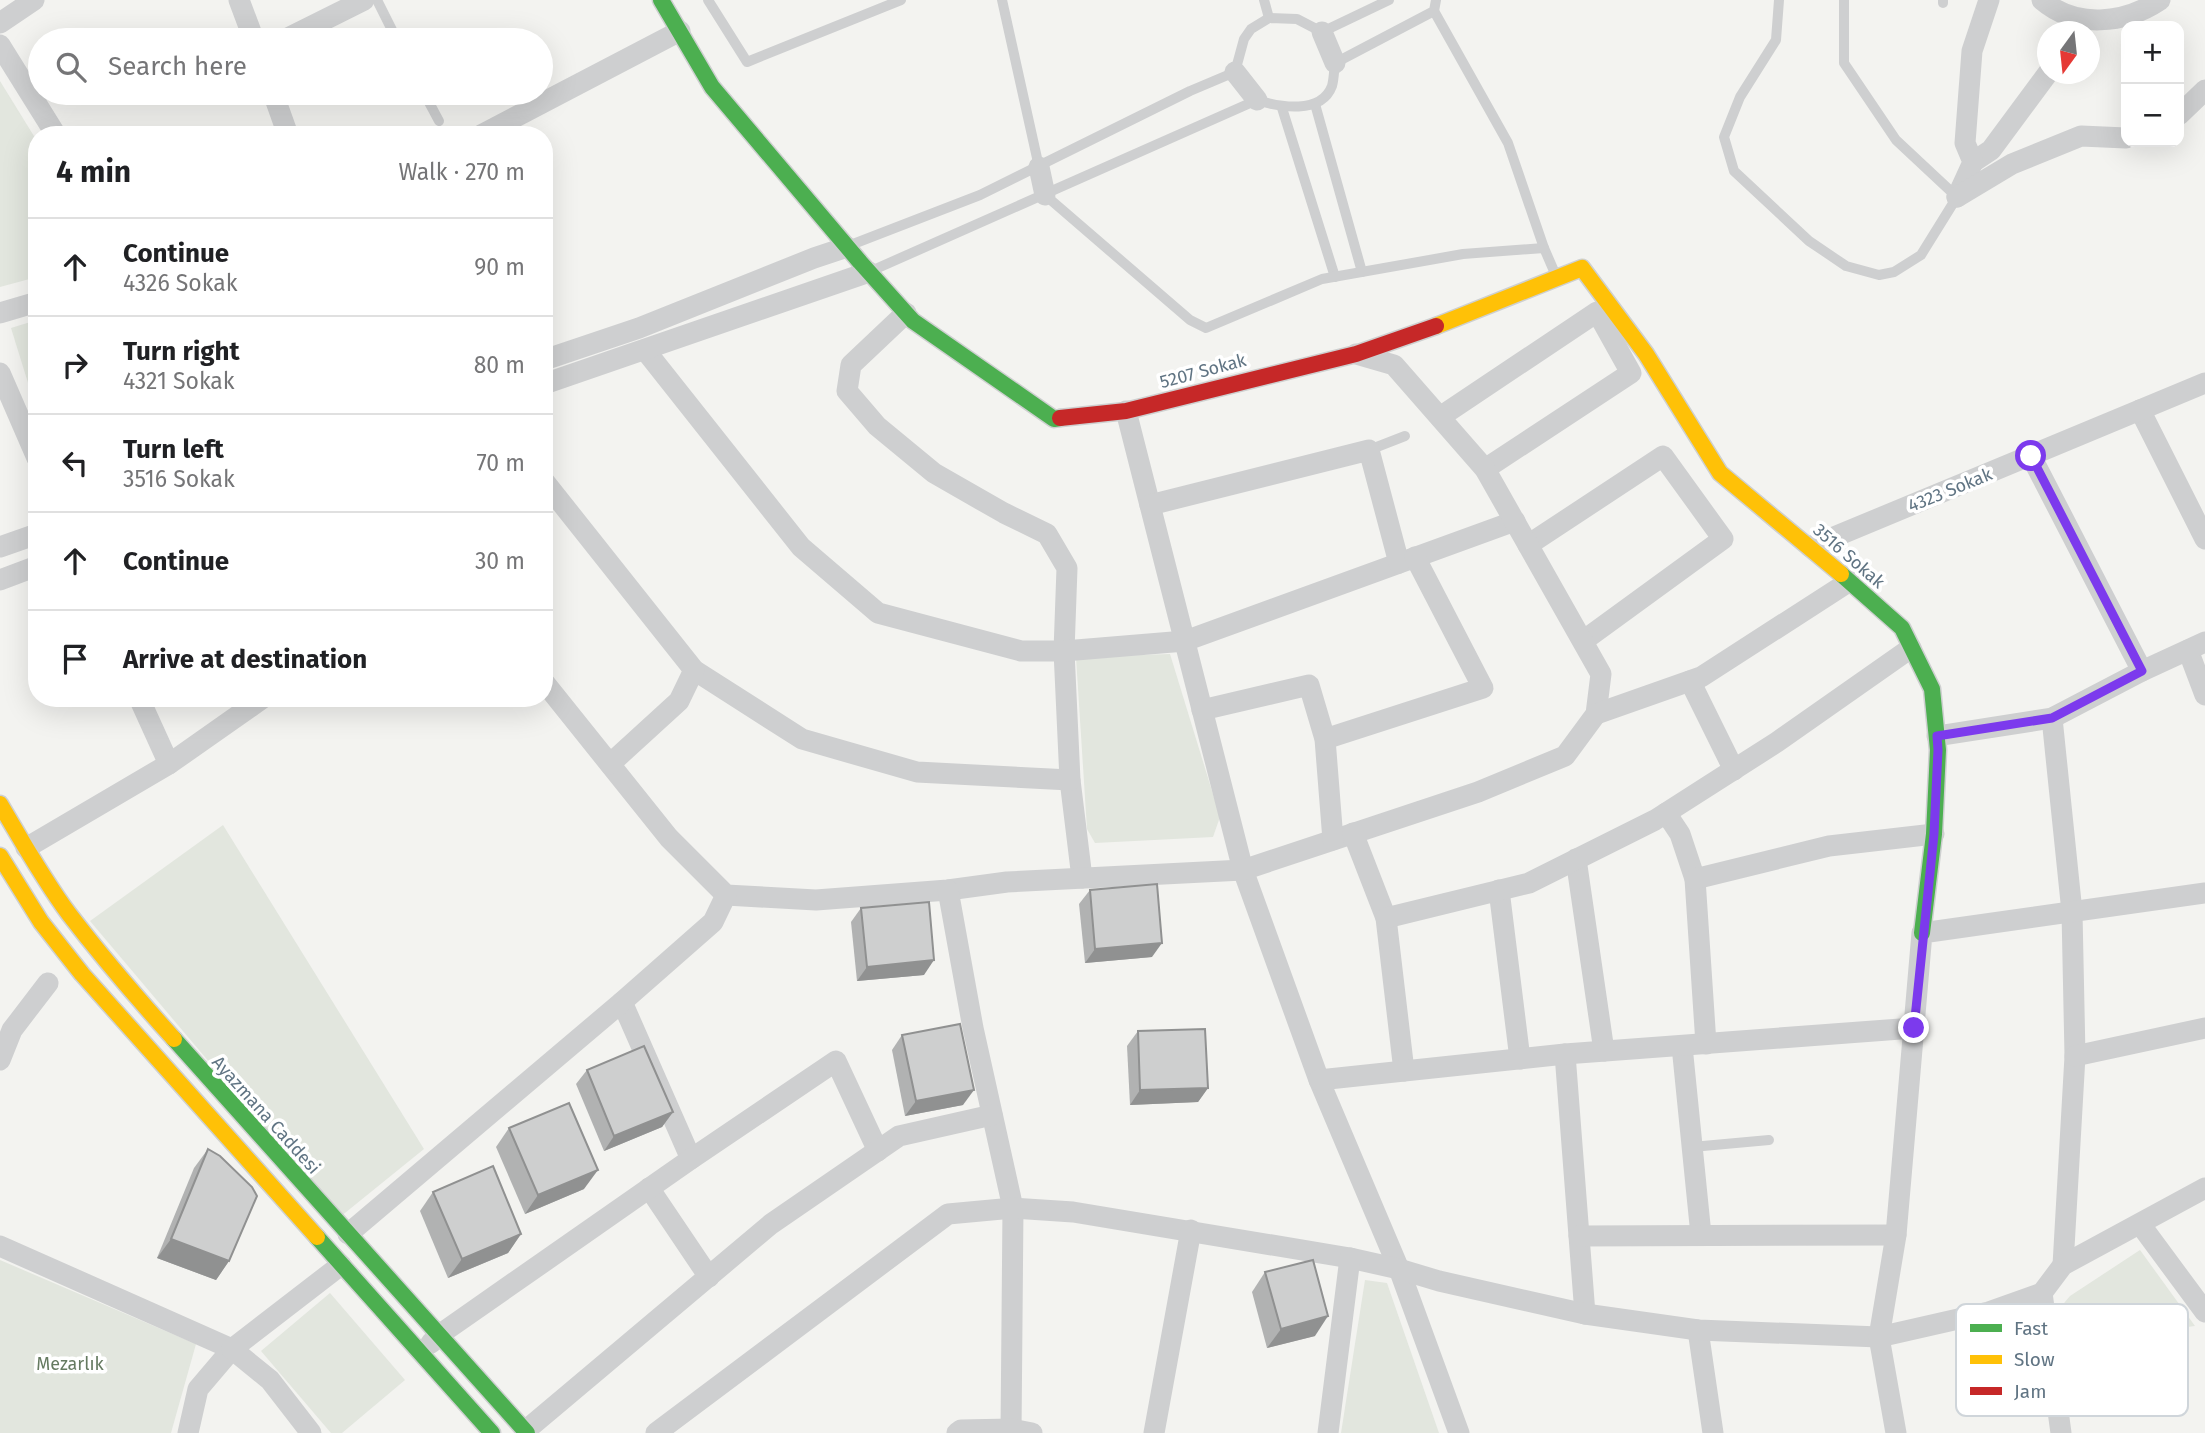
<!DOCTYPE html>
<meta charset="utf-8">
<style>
body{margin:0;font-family:"Fira Sans",sans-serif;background:#f6f6f6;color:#202124}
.controls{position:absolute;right:21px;top:21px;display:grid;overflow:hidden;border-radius:14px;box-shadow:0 7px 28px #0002}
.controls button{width:63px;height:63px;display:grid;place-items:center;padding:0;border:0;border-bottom:2px solid #e0e0e0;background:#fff;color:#202124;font:35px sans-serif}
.compass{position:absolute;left:2037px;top:21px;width:63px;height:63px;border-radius:50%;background:#fff;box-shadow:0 7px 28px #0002;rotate:195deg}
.stop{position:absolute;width:21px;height:21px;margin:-16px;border:5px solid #7c3aed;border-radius:50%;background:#fff}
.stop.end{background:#7c3aed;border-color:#fff;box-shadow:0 2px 7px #0008}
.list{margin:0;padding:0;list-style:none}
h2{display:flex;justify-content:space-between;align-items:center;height:91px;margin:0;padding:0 28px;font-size:30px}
h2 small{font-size:23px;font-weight:400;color:#757577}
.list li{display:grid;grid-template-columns:46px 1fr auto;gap:21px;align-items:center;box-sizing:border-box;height:98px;padding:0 28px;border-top:2px solid #e0e0e0}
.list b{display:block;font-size:26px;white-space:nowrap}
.list p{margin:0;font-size:23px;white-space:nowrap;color:#757577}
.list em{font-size:23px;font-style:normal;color:#757577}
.icon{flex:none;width:38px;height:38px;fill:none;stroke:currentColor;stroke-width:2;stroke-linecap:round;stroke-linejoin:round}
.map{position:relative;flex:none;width:2205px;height:1433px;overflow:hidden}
.search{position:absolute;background:#fff;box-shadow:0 7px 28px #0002;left:28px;top:28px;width:525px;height:77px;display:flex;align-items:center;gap:18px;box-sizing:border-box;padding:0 24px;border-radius:38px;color:#757577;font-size:26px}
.panel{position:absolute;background:#fff;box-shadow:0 7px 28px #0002;left:28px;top:126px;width:525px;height:581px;border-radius:28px}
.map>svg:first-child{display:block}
.green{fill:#e2e6de}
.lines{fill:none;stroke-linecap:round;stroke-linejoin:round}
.fast-casing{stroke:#ced0d0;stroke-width:19}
.slow-casing{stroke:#ced0d0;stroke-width:19}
.jam-casing{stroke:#ced0d0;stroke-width:19}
.lane{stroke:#cecfd0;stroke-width:10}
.street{stroke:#cecfd0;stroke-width:21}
.fast{stroke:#4caf50;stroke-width:16}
.slow{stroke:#ffc107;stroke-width:16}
.jam{stroke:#c62828;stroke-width:16}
.wall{fill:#b1b2b2}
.shaded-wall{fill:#909191}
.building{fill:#cecfcf;stroke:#909191;stroke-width:2}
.route{stroke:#7c3aed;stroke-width:9}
.labels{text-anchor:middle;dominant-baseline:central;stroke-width:7;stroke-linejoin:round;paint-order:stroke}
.street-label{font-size:18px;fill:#607483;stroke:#fff}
.park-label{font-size:18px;fill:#657a60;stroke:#fff}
.key{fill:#fff;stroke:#cfd5da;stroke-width:2}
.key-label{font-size:19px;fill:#607483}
</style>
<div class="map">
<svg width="2205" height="1433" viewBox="0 0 2205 1433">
<rect width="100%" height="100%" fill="#f3f3f0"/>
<g class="green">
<polygon points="0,81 37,141 37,277 0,287"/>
<polygon points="37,320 37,397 33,399 11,328"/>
<polygon points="1170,654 1220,817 1213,837 1095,843 1087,829 1076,657"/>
<polygon points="223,825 424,1149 340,1217 90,921"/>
<polygon points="2140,1250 2195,1326 2133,1334 2138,1386 2073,1395 2059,1309 2070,1296"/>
<polygon points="0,1260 196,1344 171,1433 0,1433"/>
<polygon points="1365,1280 1387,1283 1439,1433 1341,1433"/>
<polygon points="330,1293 405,1380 342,1433 331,1433 261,1351"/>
</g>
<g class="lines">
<g class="fast-casing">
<g id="fast">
<polyline points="661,0 712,87 860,262 913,321 1054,419 1060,418"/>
<polyline points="1841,574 1902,628 1932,689 1938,750 1934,834 1922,933"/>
<polyline points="174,1039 527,1433"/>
<polyline points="317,1237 492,1433"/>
</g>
</g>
<g class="slow-casing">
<g id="slow">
<polyline points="1436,326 1582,268 1646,354 1720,473 1841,574"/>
<path d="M0,804C22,841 43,879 69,914C102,957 138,999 174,1039"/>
<polyline points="0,856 41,922 82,974 317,1237"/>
</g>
</g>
<g class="jam-casing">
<polyline id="jam" points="1060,418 1126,411 1356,354 1436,326"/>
</g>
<g class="lane">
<polyline points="377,0 397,40"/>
<polyline points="708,0 747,62 901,0"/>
<polyline points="1002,0 1039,167"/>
<polyline points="1264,0 1269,18"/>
<polyline points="1779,0 1776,40 1740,97 1724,137 1734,171 1809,241 1846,266 1879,275 1894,272 1921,255 1957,197 1896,140 1844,63 1844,0"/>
<polyline points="1943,3 1943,0"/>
<polyline points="424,93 439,121"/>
<polyline points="1315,104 1362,272"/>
<polyline points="1282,108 1335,277"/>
<polyline points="1045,195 1190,320 1206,328 1322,279 1463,254 1544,248 1508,143 1434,11"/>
<polyline points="848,246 980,195 1190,91 1235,72 1244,39 1251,29 1269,18 1297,19 1322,32 1389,0"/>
<polyline points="1544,248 1557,278"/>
<path d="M871,271L1257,100C1279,107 1321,115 1332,86C1334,79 1334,70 1335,63L1434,11L1436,0"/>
<polyline points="1369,450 1405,436"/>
<polyline points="1692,1147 1769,1140"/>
</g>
<g class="street">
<polyline points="239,0 254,40"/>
<path d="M2042,0C2076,29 2124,24 2160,0"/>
<polyline points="0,23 34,0"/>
<polyline points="1322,32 1335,63"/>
<polyline points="284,40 364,0"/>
<polyline points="0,45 56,135"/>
<polyline points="1235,72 1257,100"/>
<polyline points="273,93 288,135"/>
<polyline points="2179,115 2205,90"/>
<polyline points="481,135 680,31"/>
<polyline points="1973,162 1991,150 2048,73"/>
<polyline points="1039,167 1045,195"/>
<polyline points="1957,197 1973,162 1965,143 1972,51 1989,0"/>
<polyline points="1957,197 2012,164 2081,136 2126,138"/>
<polyline points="0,313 37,302"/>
<polyline points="906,313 851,365 847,391 877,426 934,473 1004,513 1047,534 1067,568 1064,651 1070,780 1082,878"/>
<polyline points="645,350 801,547 878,613 1021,651 1064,651 1185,641 1515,521"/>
<polyline points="544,360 639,328 814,258 847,247"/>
<polyline points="0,373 37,458"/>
<polyline points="544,384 869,272"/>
<polyline points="2140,410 2205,539"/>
<polyline points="1126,411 1243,870 1319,1080 1399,1269 1459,1433"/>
<polyline points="1440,417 1597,312 1631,373 1485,469"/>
<polyline points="2031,456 2142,671"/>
<polyline points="544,481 694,670 802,739 917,772 1070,780"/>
<polyline points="1150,505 1369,450 1399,563"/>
<polyline points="1528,545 1663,456 1723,539 1583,641"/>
<polyline points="0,547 37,534"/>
<polyline points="1810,547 2205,383"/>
<polyline points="0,580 37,566"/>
<polyline points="2188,650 2205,695"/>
<polyline points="1690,681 1734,770"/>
<polyline points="544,682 669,838 726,895 816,900 948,890 1007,882 1243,870 1478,792 1565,756 1596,714 1601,674 1485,469 1394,365 1356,354"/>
<polyline points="139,698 169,764"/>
<polyline points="1202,710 1309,685 1325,739 1333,840"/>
<polyline points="1596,714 1701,677 1850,581"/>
<polyline points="2052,718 2072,912 2075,1056 2063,1265"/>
<polyline points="1937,736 2052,718 2142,671 2205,642"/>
<polyline points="1325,739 1483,688 1415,557"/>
<polyline points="610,764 679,701 694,670"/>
<polyline points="1666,813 1680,834 1695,879 1706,1044"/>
<polyline points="1353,833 1386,918 1404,1071"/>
<polyline points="26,848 169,764 263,698"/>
<polyline points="1576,859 1604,1051"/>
<polyline points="1695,879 1829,846 1934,834"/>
<polyline points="948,890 973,1028 1013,1208 1011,1433"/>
<polyline points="1499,890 1520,1059"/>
<polyline points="1386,918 1529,883 1655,820 1777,742 1911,648"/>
<polyline points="622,1002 691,1159"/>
<polyline points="1682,1046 1701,1235"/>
<polyline points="1565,1054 1585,1314"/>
<polyline points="2075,1056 2205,1028"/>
<polyline points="0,1060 12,1030 48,983"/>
<polyline points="1319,1080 1565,1054 1914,1028"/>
<polyline points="649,1188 709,1277"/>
<polyline points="2140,1224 2205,1312"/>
<polyline points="348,1234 622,1002 713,922 726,895"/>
<polyline points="1579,1236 1896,1235"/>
<polyline points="0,1246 232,1349 198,1389 188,1433"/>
<polyline points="2042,1293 2061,1433"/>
<polyline points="1698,1330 1713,1433"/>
<polyline points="431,1343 439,1335 691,1159 836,1061 878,1151"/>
<polyline points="525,1431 771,1224 899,1136 992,1115"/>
<polyline points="311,1433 270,1380 232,1349 341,1265"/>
<polyline points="656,1433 948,1214 1013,1208 1073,1212 1350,1258 1399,1269 1439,1281 1585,1314 1698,1330 1879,1337 1989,1312 2042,1293 2063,1265 2205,1188"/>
<polyline points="957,1433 961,1430 1011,1429 1032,1433"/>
<polyline points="1154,1433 1191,1230"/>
<polyline points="1328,1433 1350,1258"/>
<polyline points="1896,1433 1879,1337 1896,1235 1922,933 2205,893"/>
</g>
<use href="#fast" class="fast"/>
<use href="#slow" class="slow"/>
<use href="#jam" class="jam"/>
</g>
<g class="wall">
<polygon points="1090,890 1152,957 1085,963 1079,904"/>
<polygon points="861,908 924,975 857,981 851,922"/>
<polygon points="1138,1031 1208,1088 1198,1102 1130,1105 1127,1046"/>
<polygon points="902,1035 963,1105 905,1116 892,1050"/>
<polygon points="587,1070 673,1112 662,1127 604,1151 576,1084"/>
<polygon points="509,1128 584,1189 525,1214 496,1147"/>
<polygon points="208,1149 229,1261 216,1280 157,1258 194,1168"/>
<polygon points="433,1192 521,1234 508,1253 448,1278 420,1211"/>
<polygon points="1265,1272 1315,1336 1267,1348 1252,1292"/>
</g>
<g class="shaded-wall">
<polygon points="1162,943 1152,957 1085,963 1095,949"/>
<polygon points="934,960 924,975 857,981 867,967"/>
<polygon points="1208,1088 1198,1102 1130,1105 1140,1090"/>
<polygon points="974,1090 963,1105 905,1116 916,1101"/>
<polygon points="673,1112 662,1127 604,1151 614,1136"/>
<polygon points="598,1170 584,1189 525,1214 538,1195"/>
<polygon points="521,1234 508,1253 448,1278 462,1259"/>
<polygon points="171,1239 229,1261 216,1280 157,1258"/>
<polygon points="1328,1316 1315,1336 1267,1348 1281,1329"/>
</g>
<g class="building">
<polygon points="1157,884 1162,943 1095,949 1090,890"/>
<polygon points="929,902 934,960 867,967 861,908"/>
<polygon points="960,1024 974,1090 916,1101 902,1035"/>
<polygon points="1205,1029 1208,1088 1140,1090 1138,1031"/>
<polygon points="644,1046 673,1112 614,1136 587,1070"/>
<polygon points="569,1103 598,1170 538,1195 509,1128"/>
<polygon points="208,1149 220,1156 252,1187 257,1196 229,1261 171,1239"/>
<polygon points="493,1166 521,1234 462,1259 433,1192"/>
<polygon points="1313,1260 1328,1316 1281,1329 1265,1272"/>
</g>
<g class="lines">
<polyline class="route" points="1914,1028 1934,834 1938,750 1937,736 2052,718 2142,671 2031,456"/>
</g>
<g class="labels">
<g class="street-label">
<text transform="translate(1203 371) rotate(-15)">5207 Sokak</text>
<text transform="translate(1950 490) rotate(-22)">4323 Sokak</text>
<text transform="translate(1849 556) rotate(41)">3516 Sokak</text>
<text transform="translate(266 1115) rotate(48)">Ayazmana Caddesi</text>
</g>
<g class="park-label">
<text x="70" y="1364">Mezarlık</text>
</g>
</g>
<rect x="1956" y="1304" width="232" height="112" rx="10" class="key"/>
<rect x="1970" y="1324" width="32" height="8" fill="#4caf50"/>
<rect x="1970" y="1355" width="32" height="9" fill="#ffc107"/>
<rect x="1970" y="1387" width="32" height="8" fill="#c62828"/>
<g class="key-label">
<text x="2014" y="1335">Fast</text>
<text x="2014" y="1366">Slow</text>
<text x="2014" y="1398">Jam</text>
</g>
</svg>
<div class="controls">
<button>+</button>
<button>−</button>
</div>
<svg class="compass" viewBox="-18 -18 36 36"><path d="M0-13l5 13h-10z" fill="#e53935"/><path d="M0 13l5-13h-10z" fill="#757577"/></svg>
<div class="stop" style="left:2031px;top:456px"></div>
<div class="stop end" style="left:1914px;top:1028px"></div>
<div class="search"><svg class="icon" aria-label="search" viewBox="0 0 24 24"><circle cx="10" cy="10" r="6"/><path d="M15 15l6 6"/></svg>Search here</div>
<section class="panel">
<h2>4 min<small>Walk · 270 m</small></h2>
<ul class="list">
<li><svg class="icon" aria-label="ahead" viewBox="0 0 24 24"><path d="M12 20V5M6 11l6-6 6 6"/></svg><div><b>Continue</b><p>4326 Sokak</p></div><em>90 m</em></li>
<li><svg class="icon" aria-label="right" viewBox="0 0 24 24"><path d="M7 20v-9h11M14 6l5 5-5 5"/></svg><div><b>Turn right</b><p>4321 Sokak</p></div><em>80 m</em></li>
<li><svg class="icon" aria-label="left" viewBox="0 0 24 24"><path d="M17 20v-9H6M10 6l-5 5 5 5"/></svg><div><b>Turn left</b><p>3516 Sokak</p></div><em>70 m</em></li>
<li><svg class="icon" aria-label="ahead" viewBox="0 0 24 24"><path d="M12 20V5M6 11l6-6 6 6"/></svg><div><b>Continue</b></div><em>30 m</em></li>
<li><svg class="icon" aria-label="arrive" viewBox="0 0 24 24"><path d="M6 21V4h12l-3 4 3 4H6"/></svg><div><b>Arrive at destination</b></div></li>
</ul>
</section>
</div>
